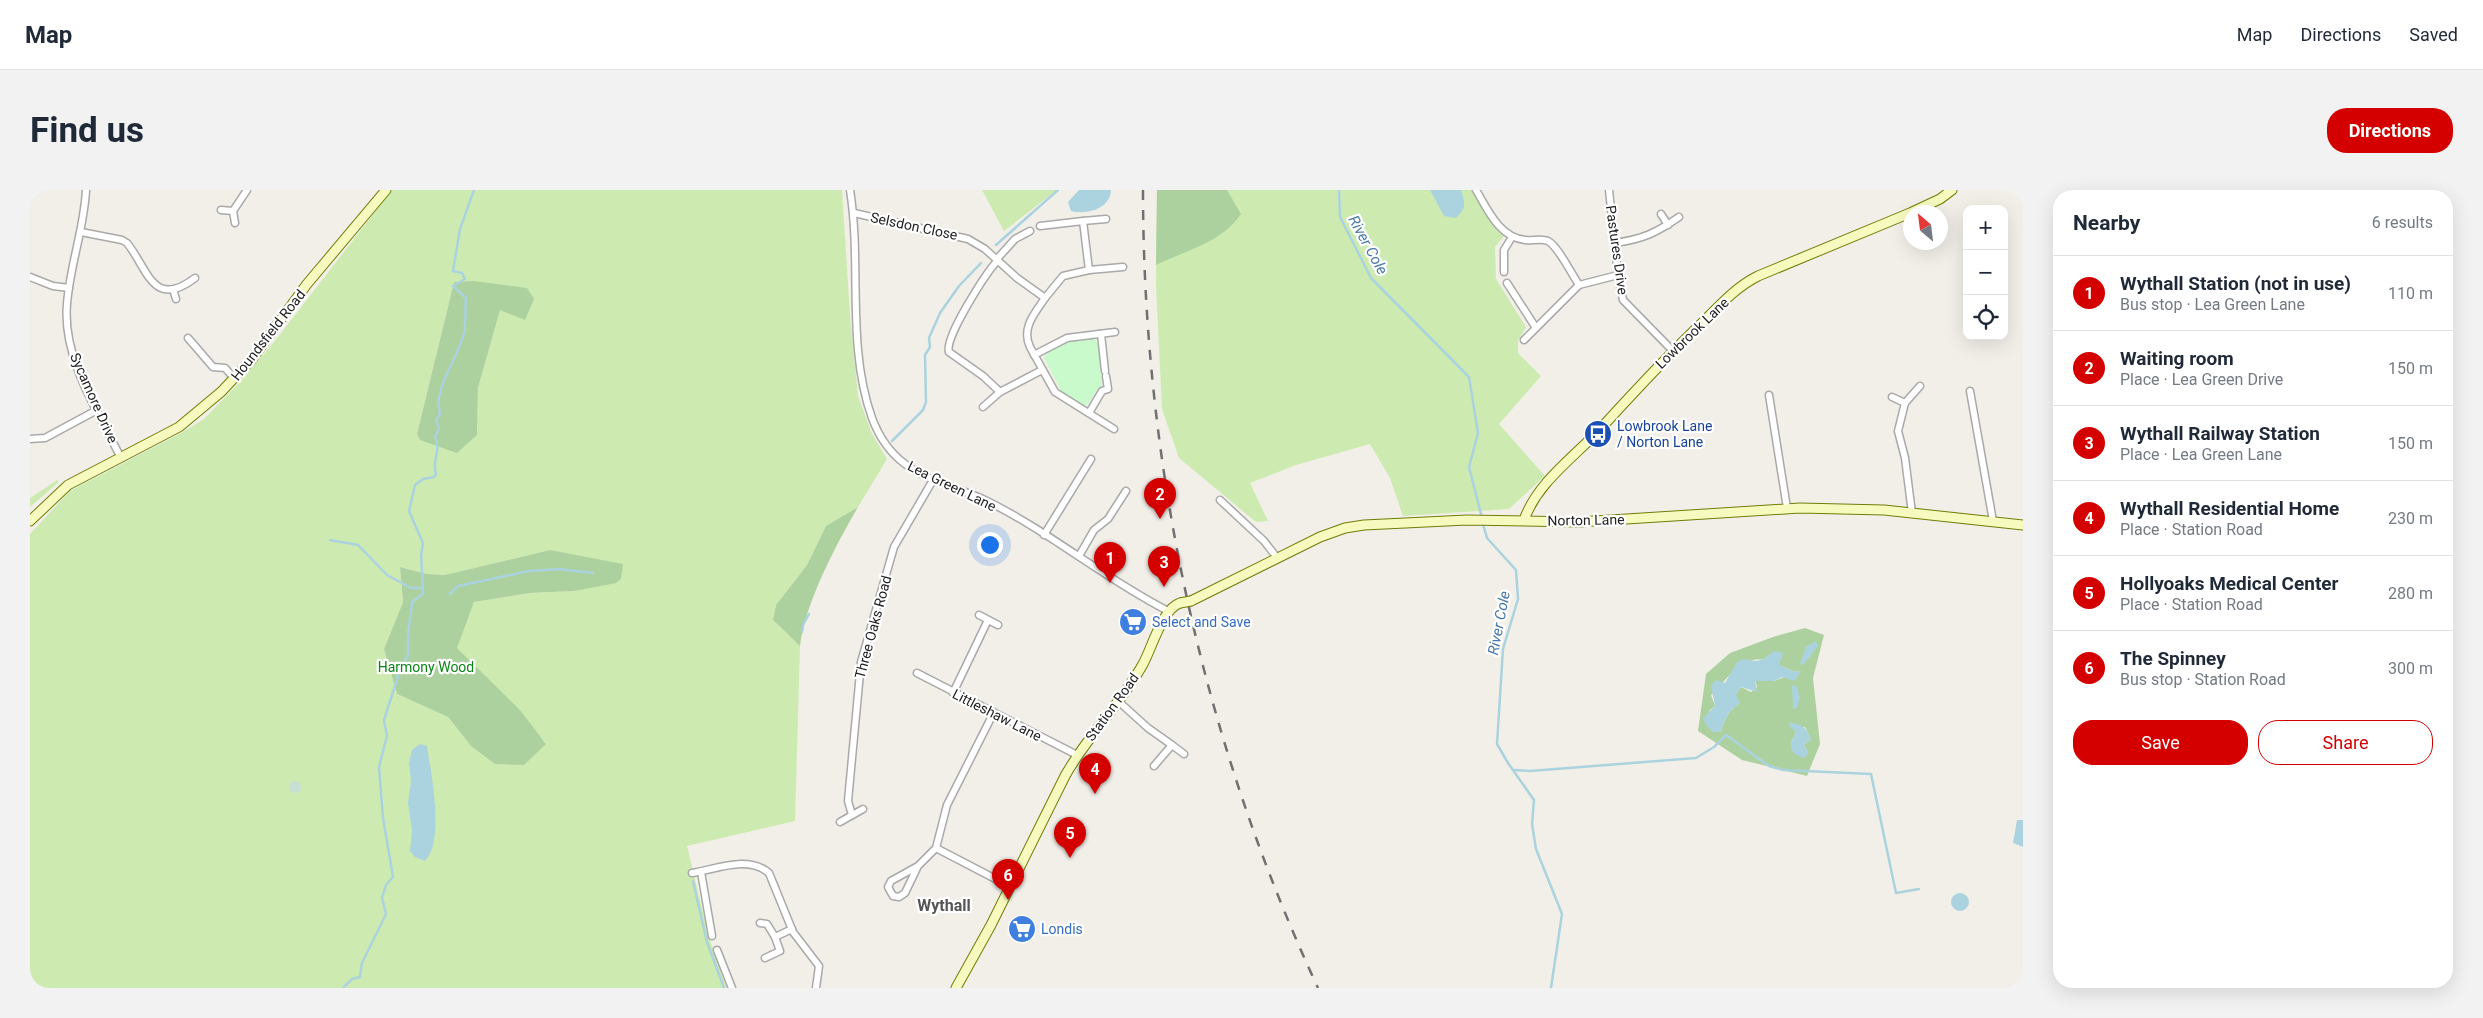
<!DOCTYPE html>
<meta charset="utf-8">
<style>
body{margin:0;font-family:Roboto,sans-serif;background:#f2f2f3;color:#1f2937}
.controls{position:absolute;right:15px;top:15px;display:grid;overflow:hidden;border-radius:10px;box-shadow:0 5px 20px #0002}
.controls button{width:45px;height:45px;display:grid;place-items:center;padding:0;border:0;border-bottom:1px solid #e0e1e3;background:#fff;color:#1f2937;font:25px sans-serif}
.compass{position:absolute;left:1873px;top:15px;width:45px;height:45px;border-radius:50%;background:#fff;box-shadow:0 5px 20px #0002;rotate:332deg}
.you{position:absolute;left:959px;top:354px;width:18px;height:18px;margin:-12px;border:4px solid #fff;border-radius:50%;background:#1a73e8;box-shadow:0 0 0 8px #1a73e833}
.badge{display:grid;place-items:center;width:32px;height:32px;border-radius:50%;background:#d40000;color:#fff;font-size:16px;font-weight:700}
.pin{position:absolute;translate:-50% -41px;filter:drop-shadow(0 1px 2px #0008)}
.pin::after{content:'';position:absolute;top:26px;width:18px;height:15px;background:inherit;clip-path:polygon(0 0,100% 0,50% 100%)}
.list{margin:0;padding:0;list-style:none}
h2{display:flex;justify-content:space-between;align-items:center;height:65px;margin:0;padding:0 20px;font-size:21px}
h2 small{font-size:16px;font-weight:400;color:#747a83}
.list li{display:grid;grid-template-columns:32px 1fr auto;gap:15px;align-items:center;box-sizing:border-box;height:75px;padding:0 20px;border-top:1px solid #e0e1e3}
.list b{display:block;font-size:19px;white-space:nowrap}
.list p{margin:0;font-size:16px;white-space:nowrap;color:#747a83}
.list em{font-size:16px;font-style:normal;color:#747a83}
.actions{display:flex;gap:10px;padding:15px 20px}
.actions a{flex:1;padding:11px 0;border:1px solid #d40000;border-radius:20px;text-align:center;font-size:18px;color:#d40000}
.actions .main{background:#d40000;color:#fff}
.icon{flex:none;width:28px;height:28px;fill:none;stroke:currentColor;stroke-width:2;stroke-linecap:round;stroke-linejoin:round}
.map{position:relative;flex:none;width:1993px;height:798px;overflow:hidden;border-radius:20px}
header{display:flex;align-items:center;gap:30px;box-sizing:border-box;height:70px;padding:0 25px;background:#fff;border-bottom:1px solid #e0e1e3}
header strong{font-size:24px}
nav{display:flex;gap:28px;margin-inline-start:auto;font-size:18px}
.intro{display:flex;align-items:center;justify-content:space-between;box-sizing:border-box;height:120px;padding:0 30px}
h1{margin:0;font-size:35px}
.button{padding:12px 22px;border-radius:20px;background:#d40000;color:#fff;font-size:18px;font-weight:700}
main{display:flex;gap:30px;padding:0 30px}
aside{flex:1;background:#fff;border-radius:20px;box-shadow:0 5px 20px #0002}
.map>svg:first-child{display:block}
.grass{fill:#cdebb0;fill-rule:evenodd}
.forest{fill:#add19e;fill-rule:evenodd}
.wetland{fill:#c6e0d4}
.park{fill:#c8facc}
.water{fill:#aad3df}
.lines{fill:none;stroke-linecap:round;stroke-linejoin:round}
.stream{stroke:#aad3df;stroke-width:2.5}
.street-casing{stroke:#a9a9a9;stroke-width:9}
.secondary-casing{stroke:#707d05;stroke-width:11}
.street{stroke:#fff;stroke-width:6}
.secondary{stroke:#f7fabf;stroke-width:9}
.rail{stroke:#707070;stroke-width:2.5;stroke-dasharray:10 10;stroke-linecap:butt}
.secondary-bridge-casing{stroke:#707d05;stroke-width:11;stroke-linecap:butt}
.secondary-bridge{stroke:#f7fabf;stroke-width:9}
.labels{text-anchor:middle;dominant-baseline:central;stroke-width:4.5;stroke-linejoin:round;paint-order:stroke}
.street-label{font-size:14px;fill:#222;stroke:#fff}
.transit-label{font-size:14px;fill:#164399;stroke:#fff;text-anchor:start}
.shop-label{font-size:14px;fill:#366cbe;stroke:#fff;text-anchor:start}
.park-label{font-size:14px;fill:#0c8416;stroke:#fff}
.water-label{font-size:15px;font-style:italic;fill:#4a7aab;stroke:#fff}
.quarter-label{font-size:16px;font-weight:bold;fill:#555;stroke:#fff}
</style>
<header>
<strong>Map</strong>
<nav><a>Map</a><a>Directions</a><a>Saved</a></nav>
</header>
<div class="intro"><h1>Find us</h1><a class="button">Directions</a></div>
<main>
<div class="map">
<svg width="1993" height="798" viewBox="0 0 1993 798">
<rect width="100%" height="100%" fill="#f2efe9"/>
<g class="grass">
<path d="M362,0H812L820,125L828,206L842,244L857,269L828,317L796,336L777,375L746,415L743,430L770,456L765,631L657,656L679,747L697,798H0V344L40,301L151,243L174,229L207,195L244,152ZM424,92L495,130L470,119L448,198L447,245L390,250L387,244ZM520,360L544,401L500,403L444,412L426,458L516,553L494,575L441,556L418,527L367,504L354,459L373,412L370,377L397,384L416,385Z"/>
<polygon points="952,0 1027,0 974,41"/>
<polygon points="1127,0 1442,0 1467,40 1474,46 1465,57 1466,89 1496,137 1488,151 1488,163 1511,186 1469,234 1515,286 1479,319 1373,326 1360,288 1340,254 1266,275 1220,293 1238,331 1226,332 1149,268 1132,219 1126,96"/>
<polygon points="27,290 29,292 0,317 0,308"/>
</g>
<g class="forest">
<path d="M1127,0H1197L1211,24C1191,53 1157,60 1126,75Z"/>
<polygon points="444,91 497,98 504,109 495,130 470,120 448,198 447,245 427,263 390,250 387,244 424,92"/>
<path d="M828,317C806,355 775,413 770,456L743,430L746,415L777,375L796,336Z"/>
<polygon points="520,360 593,374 591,389 586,393 544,401 500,403 444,412 427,458 490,520 516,554 494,575 465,574 441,556 418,527 367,504 354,459 373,412 370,377 397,384 415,385"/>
<path d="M1775,438L1794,445L1783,488L1790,554L1777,586L1712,570L1668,541L1676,484L1700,463L1743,447ZM1739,465L1749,471V475L1765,482L1770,481L1744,491L1725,490L1727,497L1721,502L1711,497L1706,504L1704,518L1699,522L1690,542L1679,521L1685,516L1681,505C1692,496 1707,471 1723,470C1727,469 1730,470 1734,469ZM1775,537L1781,550L1774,554L1778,563L1761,553L1766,542L1764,539Z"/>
</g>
<circle class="wetland" cx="265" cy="597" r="6"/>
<path class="park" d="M1064,149L1068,154L1072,197L1066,201L1058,214L1053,216L1031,201L1014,168C1022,154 1048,147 1064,149Z"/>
<g class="water">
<path d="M1049,0H1081C1080,19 1057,25 1041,21L1038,12Z"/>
<path d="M1400,0H1431C1435,13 1437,18 1426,28L1414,26Z"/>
<polygon points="1786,451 1788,456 1773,475 1770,474 1776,457"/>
<polygon points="1744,461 1753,463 1749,475 1765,482 1771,481 1765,491 1752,487 1744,491 1725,491 1727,502 1711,497 1706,504 1710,513 1699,522 1690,542 1683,542 1676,535 1673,528 1685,516 1681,496 1686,490 1695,493 1707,472 1713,469 1727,471 1734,469"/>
<polygon points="1762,495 1767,497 1770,508 1767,518 1763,519"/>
<path d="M1759,533C1773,534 1776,537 1781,550L1774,554L1778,563L1775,568L1766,565L1761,559V553L1766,542L1760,537Z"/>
<path d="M390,554L397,556C401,582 415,651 395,671L385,667L380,661L382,641L378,613L381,591L379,573L382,560Z"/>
<polygon points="1987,630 1993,630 1993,657 1983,653"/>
<circle cx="1930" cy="712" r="9"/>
</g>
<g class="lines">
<g class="stream">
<polyline points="1309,0 1310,27 1341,88 1439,187 1448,243 1439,277 1452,328"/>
<polyline points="966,55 1028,0"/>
<polyline points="862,251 893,220 896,212 895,165 900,157 899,148 910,123 929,96 951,73"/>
<polyline points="1453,334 1457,348 1486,380 1488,409 1473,459 1467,554 1478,573 1504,610 1502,634 1506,659 1532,724 1521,798"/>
<polyline points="300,350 328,355 357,385 381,398 392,398"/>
<path d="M393,400L391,365L393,353L379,321L385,295L393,289L404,287L406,284C401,269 412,263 405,246L409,239L406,230L410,224C402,199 429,167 434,143C436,136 435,118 436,108L423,96L435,89L432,83L423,81L430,39L444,0"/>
<polyline points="420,404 428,396 499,381 529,379 563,383"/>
<polyline points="773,435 779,424"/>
<polyline points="772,442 773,437"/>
<polyline points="1485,580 1500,581 1666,568 1684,557 1696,545 1739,576 1753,580 1841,584 1866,703 1889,699"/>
<polyline points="663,691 677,752 694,798"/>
<polyline points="313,798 322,789 330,787 332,773 356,724 352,708 356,695 363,687 353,628 349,577 357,546 354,530 370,480 378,465 378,446 382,412 393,404 393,402"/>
</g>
<g class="street-casing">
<g id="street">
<path d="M56,0C54,39 40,75 37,114C32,168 68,222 91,268"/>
<path d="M820,0C832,75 816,155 842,228C849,247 859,262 875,274C899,292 930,298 957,311C1020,342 1075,389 1138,421"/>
<path d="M1446,0C1458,20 1469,47 1495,50C1502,51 1512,48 1518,51C1528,56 1542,85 1549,95"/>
<polyline points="1579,0 1588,85 1593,110 1643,161"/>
<polyline points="191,20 203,21"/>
<path d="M824,23L938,49L955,59L987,88L1015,108C1005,123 991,138 1000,157L1025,202L1084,239"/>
<polyline points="1631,24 1638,35"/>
<polyline points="1053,31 1076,29"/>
<polyline points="205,33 203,21 217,0"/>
<polyline points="1010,36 1053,31 1059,80 1033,86 1015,108"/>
<path d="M51,42L92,50L97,53C118,79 123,120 165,88"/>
<path d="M1585,53C1613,49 1626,43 1649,27"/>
<polyline points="967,69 985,49 1000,41"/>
<path d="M968,70C956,83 914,148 919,162L953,186L970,202L1012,180"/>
<polyline points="1059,80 1093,77"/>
<polyline points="1474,82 1474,60 1482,47"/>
<polyline points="0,87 23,96 39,98"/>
<polyline points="1477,93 1506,138"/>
<polyline points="143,99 146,109"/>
<polyline points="1071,144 1075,181"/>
<polyline points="158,148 183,177 195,178 204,188"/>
<polyline points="1494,150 1549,95 1588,85"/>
<polyline points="1004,165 1037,148 1085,142"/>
<polyline points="1940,201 1963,331"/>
<polyline points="1739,205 1757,318"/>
<polyline points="1862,207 1875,213"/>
<polyline points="953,217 970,202"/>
<polyline points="1059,223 1072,201 1078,199 1076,186"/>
<polyline points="0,249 15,248 67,220"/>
<polyline points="1190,310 1234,351 1248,369"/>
<polyline points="1882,323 1875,268 1868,241 1875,213 1890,196"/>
<polyline points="1014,345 1061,269"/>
<polyline points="1049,366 1064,340 1078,329 1096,301"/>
<polyline points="949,425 968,435"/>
<polyline points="887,483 1047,565"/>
<polyline points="923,503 958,430"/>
<polyline points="1087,510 1118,538 1142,555 1124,576"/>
<polyline points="963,524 917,615 906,658 979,696"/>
<polyline points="1142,555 1154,564"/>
<polyline points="822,625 818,611 831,472 864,357 903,290"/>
<polyline points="810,632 833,619"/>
<polyline points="888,676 875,703 869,707 863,706 858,697 861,691 888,676 906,658"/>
<polyline points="671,682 682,746"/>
<path d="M662,683C687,679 718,665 739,683L763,742L789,776L786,798"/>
<polyline points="730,733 737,734 745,747 762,739"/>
<polyline points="687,760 702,798"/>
<polyline points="735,768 750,761 745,747"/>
</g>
</g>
<g class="secondary-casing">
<g id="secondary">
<polyline points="1882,22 1910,9 1922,0"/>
<path d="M1494,330C1508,291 1545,267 1572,237C1605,201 1637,166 1673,132C1690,115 1706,97 1728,86L1880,23"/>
<polyline points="0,331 38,295 149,237 191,202 222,169 277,94 356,0"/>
<polyline points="1161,411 1290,347 1315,338 1334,335 1437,330 1549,332 1770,318 1854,320 1993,335"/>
<path d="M926,798L961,735L1035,586C1057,546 1091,514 1113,474C1122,458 1132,419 1150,413"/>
</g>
</g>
<use href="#street" class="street"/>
<use href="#secondary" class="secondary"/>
<path class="rail" d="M1113,0C1113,274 1172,549 1288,798"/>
<g class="secondary-bridge-casing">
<polyline id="secondary-bridge" points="1150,413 1161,411"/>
</g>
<use href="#secondary-bridge" class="secondary-bridge"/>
</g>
<defs>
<g id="bus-disc" transform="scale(1.4375)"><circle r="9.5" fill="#1a4fb4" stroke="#fff"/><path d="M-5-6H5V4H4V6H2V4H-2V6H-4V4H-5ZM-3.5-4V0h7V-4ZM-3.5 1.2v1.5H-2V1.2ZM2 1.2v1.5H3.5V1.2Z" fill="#fff"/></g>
<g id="supermarket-disc" transform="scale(1.4375)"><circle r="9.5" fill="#3f7fe0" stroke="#fff"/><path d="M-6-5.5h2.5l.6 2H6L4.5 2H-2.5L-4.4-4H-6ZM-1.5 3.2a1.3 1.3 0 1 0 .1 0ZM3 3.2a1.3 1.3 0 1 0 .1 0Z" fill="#fff"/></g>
</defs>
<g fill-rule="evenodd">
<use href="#bus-disc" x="1568" y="244"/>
<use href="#supermarket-disc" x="1103" y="432"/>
<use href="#supermarket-disc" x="992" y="739"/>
</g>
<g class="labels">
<g class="street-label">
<text transform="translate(884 36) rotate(12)">Selsdon Close</text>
<text transform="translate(1587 60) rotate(82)">Pastures Drive</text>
<text transform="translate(1662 143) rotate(-44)">Lowbrook Lane</text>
<text transform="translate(238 145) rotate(-52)">Houndsfield Road</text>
<text transform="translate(64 208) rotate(66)">Sycamore Drive</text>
<text transform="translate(922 296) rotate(26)">Lea Green Lane</text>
<text transform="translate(1556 330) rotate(-1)">Norton Lane</text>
<text transform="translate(843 437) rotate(-75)">Three Oaks Road</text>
<text transform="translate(1082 517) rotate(-54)">Station Road</text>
<text transform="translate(967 525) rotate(27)">Littleshaw Lane</text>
</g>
<g class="transit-label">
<text x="1587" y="236">Lowbrook Lane<tspan x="1587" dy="16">/ Norton Lane</tspan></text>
</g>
<g class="shop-label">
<text x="1122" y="432">Select and Save</text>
<text x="1011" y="739">Londis</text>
</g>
<g class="park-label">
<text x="396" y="477">Harmony Wood</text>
</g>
<g class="water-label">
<text transform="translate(1338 55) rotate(61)">River Cole</text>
<text transform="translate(1469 433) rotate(-79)">River Cole</text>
</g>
<g class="quarter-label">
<text x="914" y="715">Wythall</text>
</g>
</g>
</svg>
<div class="controls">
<button>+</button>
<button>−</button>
<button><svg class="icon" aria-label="locate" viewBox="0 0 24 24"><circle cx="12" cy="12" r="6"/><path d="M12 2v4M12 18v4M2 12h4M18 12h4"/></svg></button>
</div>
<svg class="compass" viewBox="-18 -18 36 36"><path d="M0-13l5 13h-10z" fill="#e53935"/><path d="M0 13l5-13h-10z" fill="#747a83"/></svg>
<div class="you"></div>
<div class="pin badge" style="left:1080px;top:393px">1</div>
<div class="pin badge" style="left:1130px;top:329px">2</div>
<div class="pin badge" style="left:1134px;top:397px">3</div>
<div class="pin badge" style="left:1065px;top:604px">4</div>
<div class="pin badge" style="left:1040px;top:668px">5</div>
<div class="pin badge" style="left:978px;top:710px">6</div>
</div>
<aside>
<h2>Nearby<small>6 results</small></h2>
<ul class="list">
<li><span class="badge">1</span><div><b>Wythall Station (not in use)</b><p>Bus stop · Lea Green Lane</p></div><em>110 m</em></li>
<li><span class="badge">2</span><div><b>Waiting room</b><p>Place · Lea Green Drive</p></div><em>150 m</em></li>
<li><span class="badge">3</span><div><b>Wythall Railway Station</b><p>Place · Lea Green Lane</p></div><em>150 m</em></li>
<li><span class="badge">4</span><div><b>Wythall Residential Home</b><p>Place · Station Road</p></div><em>230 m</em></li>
<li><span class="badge">5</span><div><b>Hollyoaks Medical Center</b><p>Place · Station Road</p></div><em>280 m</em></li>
<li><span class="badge">6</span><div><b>The Spinney</b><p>Bus stop · Station Road</p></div><em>300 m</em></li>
</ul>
<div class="actions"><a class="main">Save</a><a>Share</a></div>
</aside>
</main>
